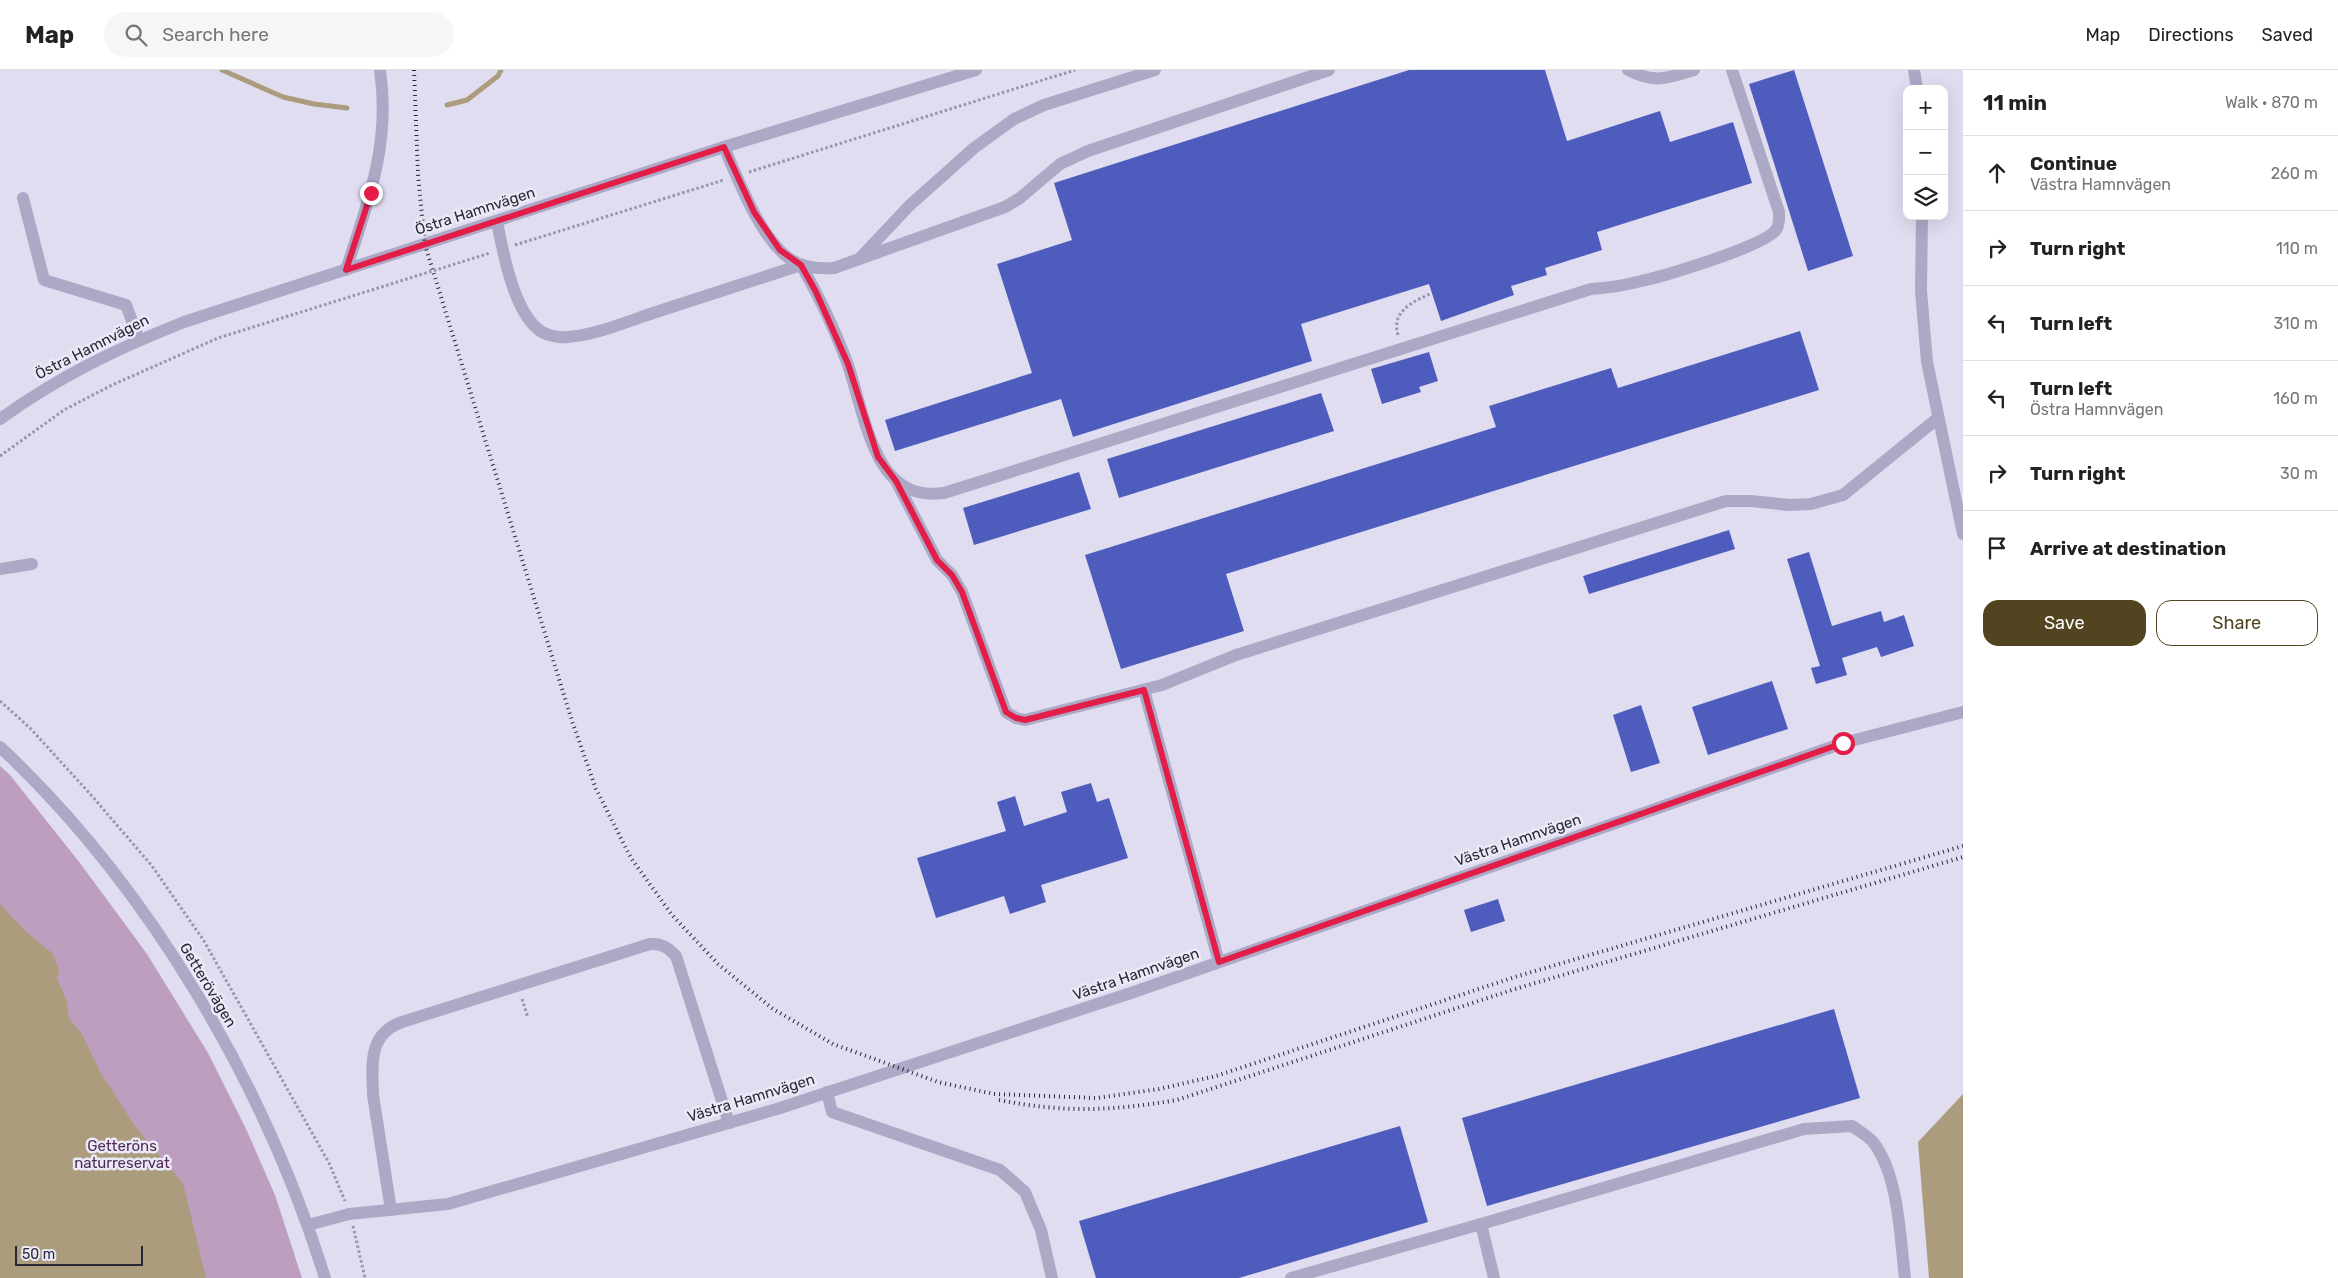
<!DOCTYPE html>
<meta charset="utf-8">
<style>
body{margin:0;font-family:Rubik,sans-serif;background:#f6f6f6;color:#222}
.controls{position:absolute;right:15px;top:15px;display:grid;overflow:hidden;border-radius:10px;box-shadow:0 5px 20px #0002}
.controls button{width:45px;height:45px;display:grid;place-items:center;padding:0;border:0;border-bottom:1px solid #e0e0e0;background:#fff;color:#222;font:25px sans-serif}
.scale{position:absolute;left:15px;bottom:12px;width:128px;box-sizing:border-box;padding-left:5px;border:2px solid #292935;border-top:0;font-size:14px;line-height:18px;white-space:nowrap;color:#292935;-webkit-text-stroke:4px #ebe9f8;paint-order:stroke}
.stop{position:absolute;width:15px;height:15px;margin:-11px;border:4px solid #e11d48;border-radius:50%;background:#fff}
.stop.end{background:#e11d48;border-color:#fff;box-shadow:0 1px 5px #0008}
.list{margin:0;padding:0;list-style:none}
h2{display:flex;justify-content:space-between;align-items:center;height:65px;margin:0;padding:0 20px;font-size:21px}
h2 small{font-size:16px;font-weight:400;color:#767676}
.list li{display:grid;grid-template-columns:32px 1fr auto;gap:15px;align-items:center;box-sizing:border-box;height:75px;padding:0 20px;border-top:1px solid #e0e0e0}
.list b{display:block;font-size:19px;white-space:nowrap}
.list p{margin:0;font-size:16px;white-space:nowrap;color:#767676}
.list em{font-size:16px;font-style:normal;color:#767676}
.actions{display:flex;gap:10px;padding:15px 20px}
.actions a{flex:1;padding:11px 0;border:1px solid #534421;border-radius:15px;text-align:center;font-size:18px;color:#534421}
.actions .main{background:#534421;color:#fff}
.icon{flex:none;width:28px;height:28px;fill:none;stroke:currentColor;stroke-width:2;stroke-linecap:round;stroke-linejoin:round}
.map{position:relative;flex:none;width:1963px;height:1208px;overflow:hidden}
header{display:flex;align-items:center;gap:30px;box-sizing:border-box;height:70px;padding:0 25px;background:#fff;border-bottom:1px solid #e0e0e0}
header strong{font-size:24px}
nav{display:flex;gap:28px;margin-inline-start:auto;font-size:18px}
.search{width:350px;height:45px;background:#f6f6f6;display:flex;align-items:center;gap:12px;box-sizing:border-box;padding:0 18px;border-radius:28px;color:#767676;font-size:19px}
main{display:flex}
aside{flex:1;background:#fff}
.map>svg:first-child{display:block}
.green{fill:#bd9ebe}
.water{fill:#ab9c7e}
.lines{fill:none;stroke-linecap:round;stroke-linejoin:round}
.stream{stroke:#ab9c7e;stroke-width:5}
.building{fill:#4e5dbd}
.path{stroke:#9594b3;stroke-width:3;stroke-dasharray:2.5 2.5;stroke-linecap:butt}
.minor{stroke:#aca9c7;stroke-width:12}
.rail{stroke:#292935;stroke-width:4;stroke-dasharray:1 4;stroke-linecap:butt}
.route{stroke:#e11d48;stroke-width:6}
.labels{text-anchor:middle;dominant-baseline:central;stroke-width:5;stroke-linejoin:round;paint-order:stroke}
.street-label{font-size:15px;fill:#292935;stroke:#ebe9f8}
.park-label{font-size:15px;fill:#512e51;stroke:#ebe9f8}
</style>
<header>
<strong>Map</strong>
<div class="search"><svg class="icon" aria-label="search" viewBox="0 0 24 24"><circle cx="10" cy="10" r="6"/><path d="M15 15l6 6"/></svg>Search here</div>
<nav><a>Map</a><a>Directions</a><a>Saved</a></nav>
</header>
<main>
<div class="map">
<svg width="1963" height="1208" viewBox="0 0 1963 1208">
<rect width="100%" height="100%" fill="#e0ddf0"/>
<polygon class="green" points="0,696 10,705 80,793 147,884 208,983 247,1061 275,1125 302,1208 0,1208"/>
<g class="water">
<polygon points="0,834 23,859 53,884 59,900 57,908 67,932 69,949 82,964 100,1002 137,1059 183,1113 206,1208 0,1208"/>
<polygon points="1963,1024 1963,1208 1929,1208 1918,1072"/>
</g>
<g class="lines">
<g class="stream">
<polyline points="222,0 283,27 314,34 347,38"/>
<polyline points="447,35 467,30 498,6 501,0"/>
</g>
</g>
<g class="building">
<polygon points="1409,0 1545,0 1567,71 1660,41 1670,72 1733,52 1752,113 1597,162 1602,180 1545,198 1547,205 1511,216 1514,225 1441,251 1429,214 1301,254 1312,291 1073,367 1061,329 895,381 885,350 1032,303 997,194 1072,170 1054,113"/>
<polygon points="1794,0 1853,186 1808,201 1749,14"/>
<polygon points="1800,261 1819,320 1226,504 1244,561 1121,599 1085,485 1496,357 1489,336 1611,298 1618,318"/>
<polygon points="1429,282 1438,311 1419,317 1421,322 1382,334 1371,299"/>
<polygon points="1321,323 1334,361 1119,428 1107,389"/>
<polygon points="1079,402 1091,439 974,475 963,438"/>
<polygon points="1729,460 1735,479 1589,524 1583,506"/>
<polygon points="1809,482 1832,556 1881,541 1884,552 1904,545 1914,576 1881,587 1877,577 1842,588 1847,605 1816,614 1811,598 1820,596 1787,489"/>
<polygon points="1772,611 1788,659 1708,685 1692,637"/>
<polygon points="1641,635 1660,693 1631,702 1613,645"/>
<polygon points="1091,713 1097,732 1109,728 1128,788 1041,815 1046,832 1010,844 1004,826 936,848 917,788 1006,761 997,732 1015,726 1024,756 1067,742 1061,722"/>
<polygon points="1498,829 1505,851 1471,862 1464,840"/>
<polygon points="1834,939 1860,1028 1487,1136 1462,1048"/>
<polygon points="1400,1056 1428,1152 1239,1208 1096,1208 1079,1151"/>
</g>
<g class="lines">
<g class="path">
<polyline points="749,102 1075,0"/>
<polyline points="515,175 724,110"/>
<path d="M1398,265C1391,242 1412,232 1430,224"/>
<polyline points="0,386 64,340 112,315 218,268 490,183"/>
<polyline points="0,631 30,658 92,726 152,796 204,871 329,1093 345,1131"/>
<polyline points="522,929 528,948"/>
<polyline points="353,1156 365,1208"/>
</g>
<g class="minor">
<path d="M1628,0C1655,14 1667,8 1694,0"/>
<polyline points="1914,0 1917,19"/>
<path d="M724,77C738,109 760,168 790,189C803,198 819,199 834,198L1005,137L1020,128L1060,94L1088,81L1329,0"/>
<polyline points="23,128 44,210 126,235 139,270"/>
<polyline points="1922,146 1921,221 1927,292 1963,464"/>
<path d="M497,152C503,182 514,245 542,262C549,266 560,268 568,267C596,265 626,252 653,243C702,227 752,211 801,195C819,226 834,258 847,292C859,326 869,389 897,411C911,423 926,425 944,423L1591,219C1606,218 1622,216 1637,212C1661,207 1763,177 1776,160C1780,154 1779,148 1779,142L1732,0"/>
<polyline points="860,188 909,136 974,78 1014,49 1044,35 1155,0"/>
<path d="M346,200C368,132 391,73 380,0"/>
<path d="M0,349C60,306 116,279 184,252L724,77L976,0"/>
<polyline points="897,413 937,490 952,505 962,522 1006,642 1016,648 1025,650 1162,615 1236,585 1726,431 1751,431 1789,435 1811,434 1843,425 1938,348"/>
<polyline points="0,499 32,494"/>
<polyline points="1144,620 1219,892"/>
<path d="M0,677C149,816 265,1015 325,1208"/>
<polyline points="827,1022 832,1042 1000,1100 1025,1122 1041,1160 1052,1208"/>
<path d="M391,1140L373,1025C372,994 368,964 402,952L650,874C662,873 668,878 676,886L729,1053"/>
<path d="M1481,1154L1804,1059L1852,1056C1859,1061 1868,1066 1873,1072C1899,1105 1900,1168 1905,1208"/>
<polyline points="308,1155 349,1144 448,1134 777,1039 1134,922 1843,673 1963,642"/>
<polyline points="1291,1208 1481,1154 1494,1208"/>
</g>
<g class="rail">
<polyline points="414,0 418,105 425,175 572,651 596,719 631,788 672,845 718,894 773,939 833,974 938,1012 994,1024 1097,1028 1159,1019 1216,1006 1518,906 1963,776"/>
<path d="M999,1030C1065,1043 1111,1041 1177,1030L1515,919L1963,787"/>
</g>
</g>
<g class="lines">
<polyline class="route" points="371,123 346,200 724,77 754,142 780,180 801,195 816,222 848,294 878,387 896,411 937,490 952,505 962,522 1006,642 1016,648 1025,650 1144,620 1219,892 1843,673"/>
</g>
<g class="labels">
<g class="street-label">
<text transform="translate(475 141) rotate(-18)">Östra Hamnvägen</text>
<text transform="translate(92 277) rotate(-27)">Östra Hamnvägen</text>
<text transform="translate(1518 770) rotate(-19)">Västra Hamnvägen</text>
<text transform="translate(1136 904) rotate(-19)">Västra Hamnvägen</text>
<text transform="translate(208 915) rotate(59)">Getterövägen</text>
<text transform="translate(751 1028) rotate(-17)">Västra Hamnvägen</text>
</g>
<g class="park-label">
<text x="122" y="1076">Getteröns<tspan x="122" dy="17">naturreservat</tspan></text>
</g>
</g>
</svg>
<div class="controls">
<button>+</button>
<button>−</button>
<button><svg class="icon" aria-label="layers" viewBox="0 0 24 24"><path d="M12 4l9 5-9 5-9-5zM3 14l9 5 9-5"/></svg></button>
</div>
<div class="scale">50 m</div>
<div class="stop" style="left:1843px;top:673px"></div>
<div class="stop end" style="left:371px;top:123px"></div>
</div>
<aside>
<h2>11 min<small>Walk · 870 m</small></h2>
<ul class="list">
<li><svg class="icon" aria-label="ahead" viewBox="0 0 24 24"><path d="M12 20V5M6 11l6-6 6 6"/></svg><div><b>Continue</b><p>Västra Hamnvägen</p></div><em>260 m</em></li>
<li><svg class="icon" aria-label="right" viewBox="0 0 24 24"><path d="M7 20v-9h11M14 6l5 5-5 5"/></svg><div><b>Turn right</b></div><em>110 m</em></li>
<li><svg class="icon" aria-label="left" viewBox="0 0 24 24"><path d="M17 20v-9H6M10 6l-5 5 5 5"/></svg><div><b>Turn left</b></div><em>310 m</em></li>
<li><svg class="icon" aria-label="left" viewBox="0 0 24 24"><path d="M17 20v-9H6M10 6l-5 5 5 5"/></svg><div><b>Turn left</b><p>Östra Hamnvägen</p></div><em>160 m</em></li>
<li><svg class="icon" aria-label="right" viewBox="0 0 24 24"><path d="M7 20v-9h11M14 6l5 5-5 5"/></svg><div><b>Turn right</b></div><em>30 m</em></li>
<li><svg class="icon" aria-label="arrive" viewBox="0 0 24 24"><path d="M6 21V4h12l-3 4 3 4H6"/></svg><div><b>Arrive at destination</b></div></li>
</ul>
<div class="actions"><a class="main">Save</a><a>Share</a></div>
</aside>
</main>
